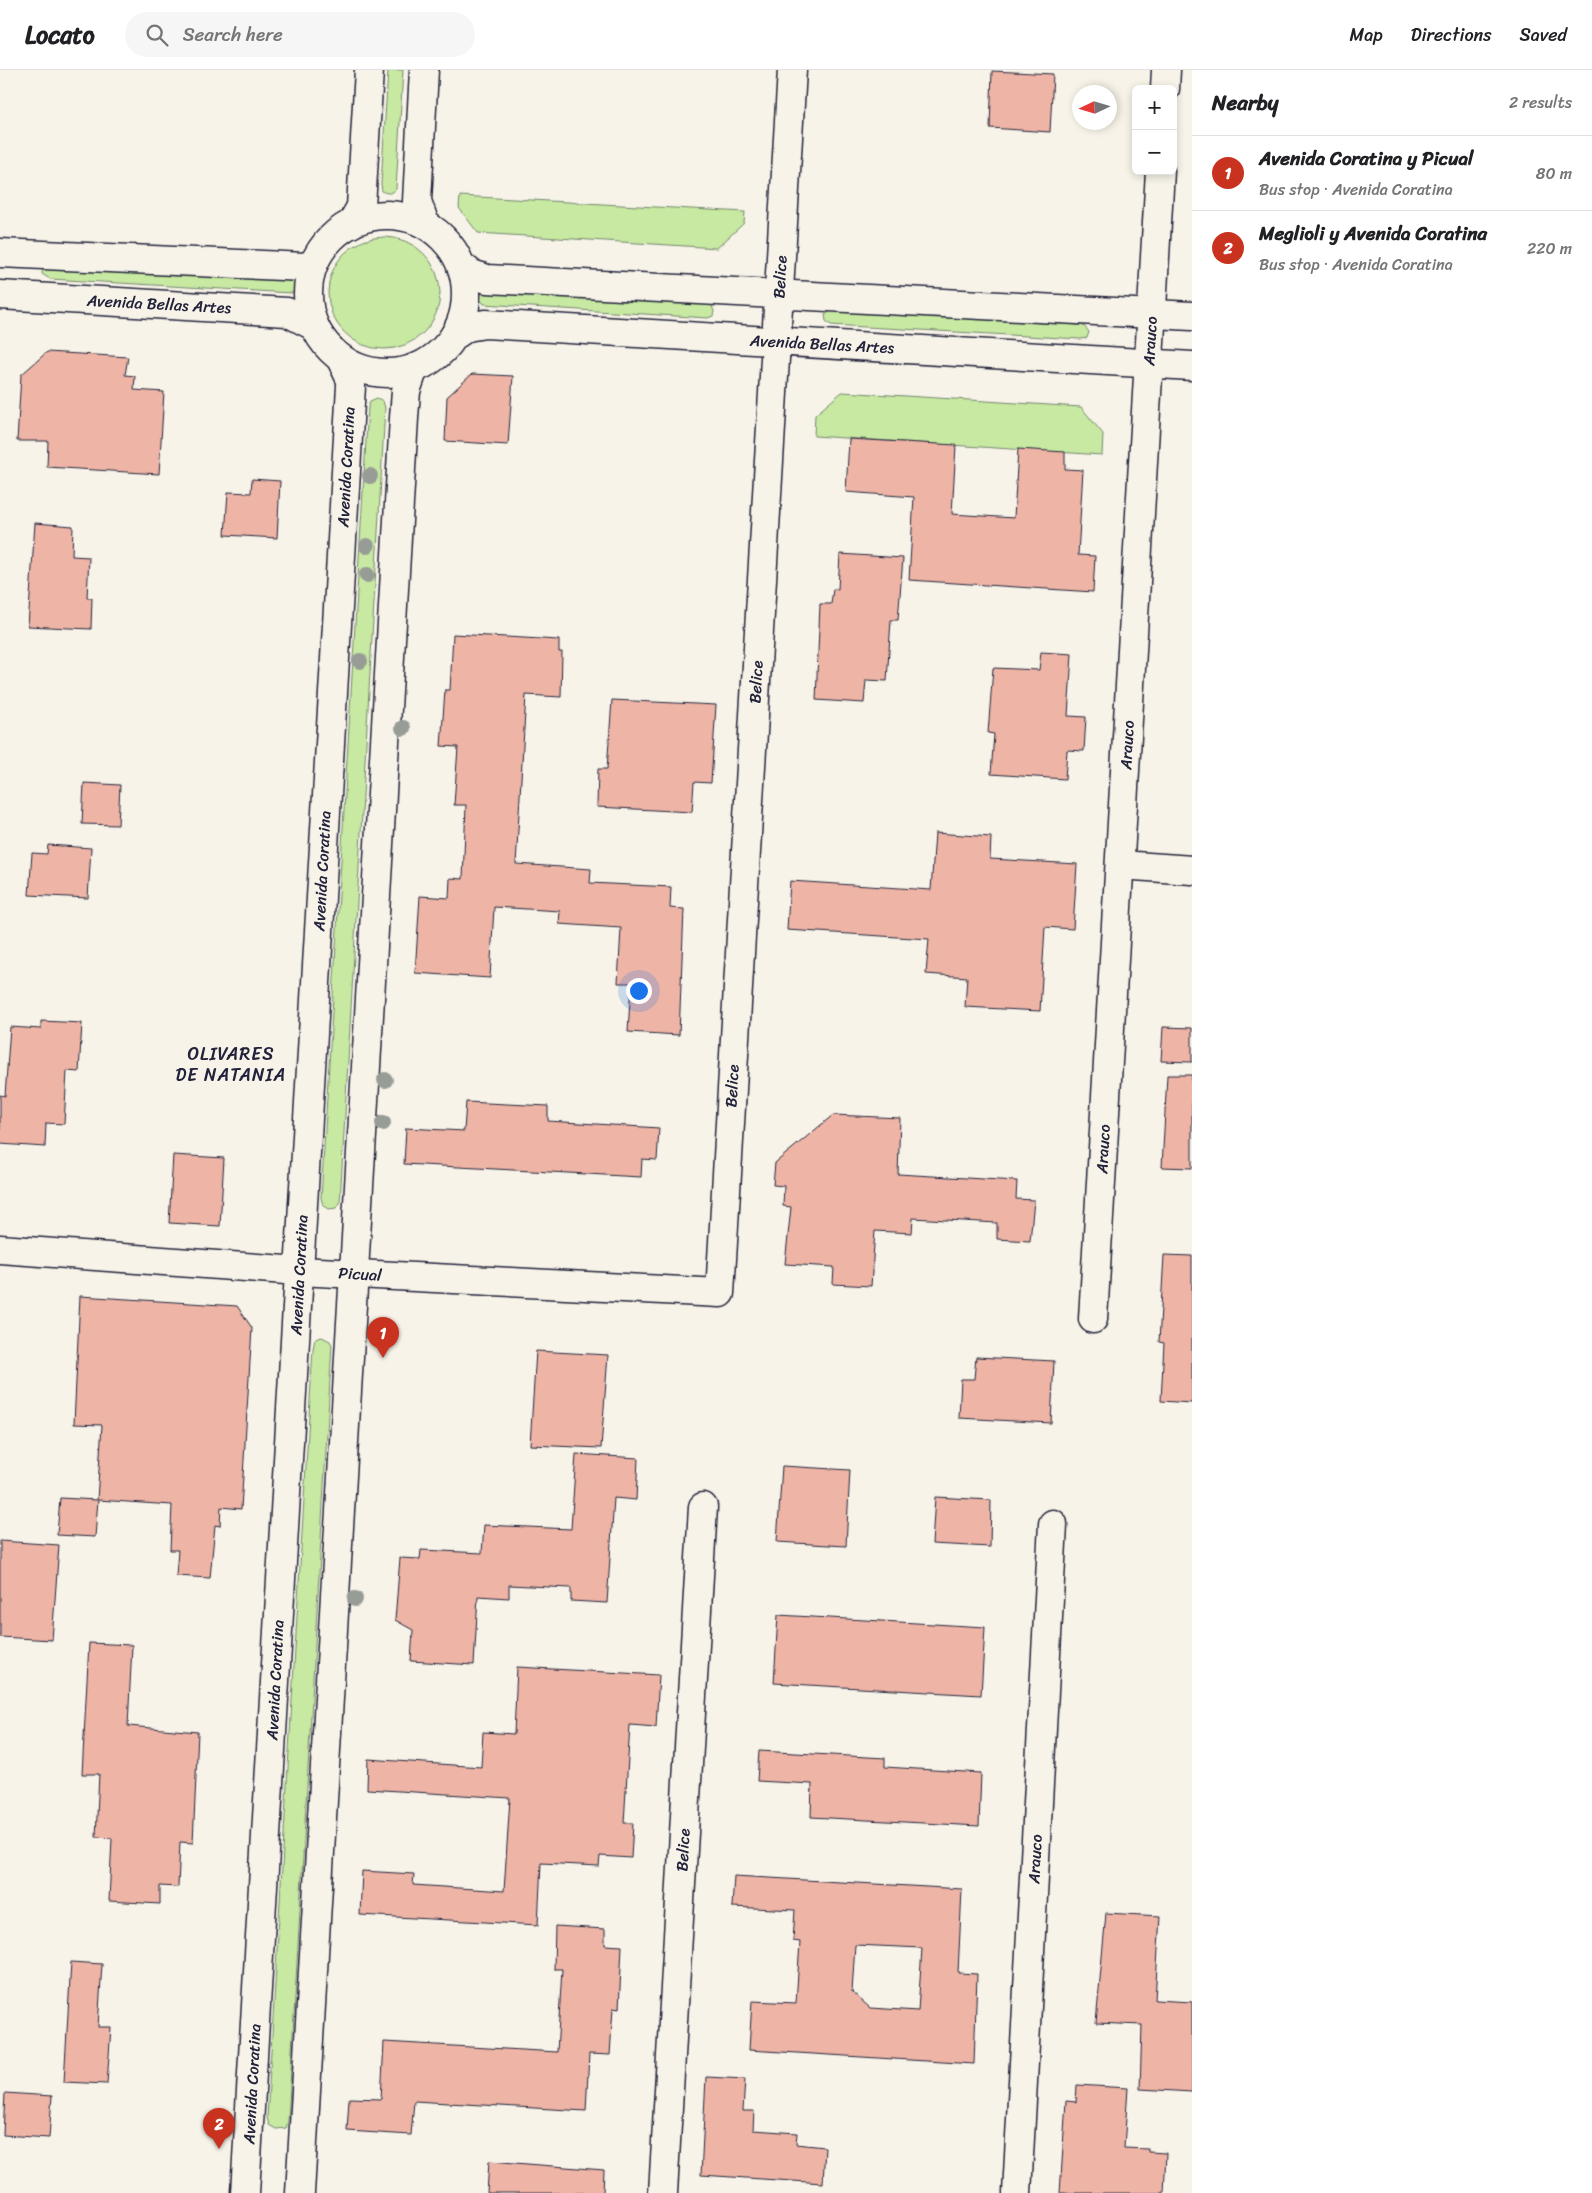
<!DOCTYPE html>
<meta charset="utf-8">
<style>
body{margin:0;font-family:Sriracha,sans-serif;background:#f6f6f6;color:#202124}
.controls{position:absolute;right:15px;top:15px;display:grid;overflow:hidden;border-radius:8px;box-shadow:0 2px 8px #0003}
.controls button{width:45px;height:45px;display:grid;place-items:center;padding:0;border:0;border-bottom:1px solid #e0e0e0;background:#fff;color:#202124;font:25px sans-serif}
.compass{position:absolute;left:1072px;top:15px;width:45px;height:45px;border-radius:50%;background:#fff;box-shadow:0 2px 8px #0003;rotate:266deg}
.you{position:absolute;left:638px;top:920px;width:18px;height:18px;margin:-12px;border:4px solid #fff;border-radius:50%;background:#1a73e8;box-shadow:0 0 0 8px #1a73e833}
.badge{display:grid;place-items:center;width:32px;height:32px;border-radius:50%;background:#c8321e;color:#fff;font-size:16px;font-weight:700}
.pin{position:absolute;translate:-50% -41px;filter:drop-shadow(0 1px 2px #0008)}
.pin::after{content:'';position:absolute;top:26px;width:18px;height:15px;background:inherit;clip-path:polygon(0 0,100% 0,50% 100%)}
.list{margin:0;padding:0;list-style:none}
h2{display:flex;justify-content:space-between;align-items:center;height:65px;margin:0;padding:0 20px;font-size:21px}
h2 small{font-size:16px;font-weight:400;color:#757577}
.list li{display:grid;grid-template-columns:32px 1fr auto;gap:15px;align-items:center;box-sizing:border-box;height:75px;padding:0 20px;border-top:1px solid #e0e0e0}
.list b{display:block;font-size:19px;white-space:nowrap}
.list p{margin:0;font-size:16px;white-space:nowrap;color:#757577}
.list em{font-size:16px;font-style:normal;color:#757577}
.icon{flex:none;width:28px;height:28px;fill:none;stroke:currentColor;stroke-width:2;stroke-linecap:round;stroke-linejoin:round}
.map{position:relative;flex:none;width:1192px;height:2123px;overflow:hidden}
header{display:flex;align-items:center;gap:30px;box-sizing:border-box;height:70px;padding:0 25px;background:#fff;border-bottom:1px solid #e0e0e0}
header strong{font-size:24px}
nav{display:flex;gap:28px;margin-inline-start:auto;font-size:18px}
.search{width:350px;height:45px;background:#f6f6f6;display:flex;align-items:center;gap:12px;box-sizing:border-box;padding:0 18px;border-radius:28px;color:#757577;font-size:19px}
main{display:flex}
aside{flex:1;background:#fff}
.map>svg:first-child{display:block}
.green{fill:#c7e9a2;stroke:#74866e}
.building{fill:#eeb5a6;stroke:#22223b;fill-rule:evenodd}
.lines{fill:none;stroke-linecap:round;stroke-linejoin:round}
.street-casing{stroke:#22223b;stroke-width:31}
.street{stroke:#f7f3e8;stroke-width:28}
.tree{fill:#989c97}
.labels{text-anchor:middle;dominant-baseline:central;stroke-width:4.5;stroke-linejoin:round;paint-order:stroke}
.street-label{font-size:16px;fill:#22223b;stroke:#f7f3e8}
.neighbourhood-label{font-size:18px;letter-spacing:1px;fill:#22223b;stroke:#f7f3e8}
</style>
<header>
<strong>Locato</strong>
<div class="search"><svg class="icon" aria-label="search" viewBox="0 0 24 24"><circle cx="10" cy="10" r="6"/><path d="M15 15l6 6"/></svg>Search here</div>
<nav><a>Map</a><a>Directions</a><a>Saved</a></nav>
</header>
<main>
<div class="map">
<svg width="1192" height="2123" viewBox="0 0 1192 2123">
<rect width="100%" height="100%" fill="#f7f3e8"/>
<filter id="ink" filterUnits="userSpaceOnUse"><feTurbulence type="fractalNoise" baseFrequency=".02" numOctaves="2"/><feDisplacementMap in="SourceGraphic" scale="10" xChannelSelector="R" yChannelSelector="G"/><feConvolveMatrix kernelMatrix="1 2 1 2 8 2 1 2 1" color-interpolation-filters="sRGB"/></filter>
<g filter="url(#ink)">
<g class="green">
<path d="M388,0H403L396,119C392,124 387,124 382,121L381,114Z"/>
<polygon points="460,126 745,142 744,153 717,178 478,163 459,138"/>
<circle cx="384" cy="223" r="56"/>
<polygon points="43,198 294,210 298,214 296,222 291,223 50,209 42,204"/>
<polygon points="483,221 711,234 714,241 713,246 708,248 484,234 478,227"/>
<polygon points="831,241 1080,255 1084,256 1089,262 1087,268 1080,269 831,255 826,251 825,245"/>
<polygon points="842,322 1081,337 1103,364 1102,385 814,366 815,345"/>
<polygon points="377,328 383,331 385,338 340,1133 336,1138 329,1139 323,1135 321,1128 368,337 370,331"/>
<polygon points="322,1267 330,1271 332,1275 288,2051 286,2058 276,2059 269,2055 267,2048 313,1279 315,1269"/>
</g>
<g class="building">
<polygon points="992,1 1053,4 1050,62 990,58"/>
<polygon points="47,282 128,287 125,305 135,306 134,320 164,322 159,404 47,397 48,371 17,371 21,305"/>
<polygon points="472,304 513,306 508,375 445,371 447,327"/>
<polygon points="849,369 956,375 952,444 1014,448 1018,379 1065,382 1065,399 1083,400 1078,485 1095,486 1093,522 909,510 914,427 846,422"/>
<polygon points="252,409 280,411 277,468 225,465 228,422 251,423"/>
<polygon points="35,453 73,456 72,486 89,487 87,528 92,528 91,559 28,556"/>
<polygon points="840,484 903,488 898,550 891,550 887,611 866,610 864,633 816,630 820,534 831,534 833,519 838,519"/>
<polygon points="453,564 559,570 559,582 562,582 561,627 526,625 516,794 591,799 590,813 671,817 670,838 684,839 679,965 628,962 631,913 618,913 621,858 559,854 560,841 494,837 490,908 415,903 420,826 449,828 450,808 463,809 466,735 454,735 458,677 441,676 445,620 450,620"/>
<polygon points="1041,582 1072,584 1068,646 1086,647 1084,681 1067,680 1065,709 991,704 994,664 988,663 993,598 1039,600"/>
<polygon points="612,630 716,635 711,713 694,712 692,742 597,737 598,699 607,699"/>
<polygon points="84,713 120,715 118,755 82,754"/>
<polygon points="935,763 991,767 990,789 1077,794 1073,859 1045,857 1040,941 965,937 967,907 926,904 929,869 787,860 790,811 931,820"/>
<polygon points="48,775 91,778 88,828 29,825 32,783 47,784"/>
<polygon points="41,951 82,953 79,1002 67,1001 64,1054 46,1053 45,1077 0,1074 0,1025 5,1026 10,957 41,959"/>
<polygon points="1163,957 1192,958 1192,992 1161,991"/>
<polygon points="1167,1005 1192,1005 1192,1098 1162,1097"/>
<polygon points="466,1032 548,1036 548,1051 659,1058 657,1090 642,1089 641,1107 404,1094 406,1058 464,1061"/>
<polygon points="833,1045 900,1048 898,1104 1017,1111 1016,1129 1034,1130 1030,1171 997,1169 997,1153 913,1148 912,1163 875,1161 871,1216 833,1214 834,1197 785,1194 791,1137 783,1136 784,1116 773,1115 775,1093"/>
<polygon points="173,1085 224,1088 220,1156 169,1153"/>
<polygon points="1164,1185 1192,1186 1192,1333 1161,1331 1164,1273 1159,1272"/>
<polygon points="80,1226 237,1236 252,1258 241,1439 221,1437 220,1456 215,1455 210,1508 176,1506 178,1480 170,1480 172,1435 98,1430 95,1467 57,1465 60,1428 97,1430 102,1355 74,1354"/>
<polygon points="536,1281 608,1285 601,1378 530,1375"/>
<polygon points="976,1287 1054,1291 1051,1353 959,1348 961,1309 974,1309"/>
<polygon points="576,1384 638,1388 636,1430 614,1428 607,1533 571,1531 571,1518 509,1515 509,1528 478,1526 474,1595 411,1591 413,1560 395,1550 400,1488 420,1489 421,1480 482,1483 484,1455 571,1459"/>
<polygon points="782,1396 850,1400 846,1476 777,1472"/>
<polygon points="935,1427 991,1430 990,1477 932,1474"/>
<polygon points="0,1471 59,1475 52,1570 0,1567"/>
<polygon points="778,1545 985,1557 981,1625 774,1613"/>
<polygon points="89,1573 132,1575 128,1656 198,1662 193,1773 180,1772 178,1817 160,1816 160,1834 109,1831 112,1768 96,1767 99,1704 82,1704"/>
<polygon points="517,1597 659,1605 656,1657 630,1655 624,1753 633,1753 631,1788 600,1786 599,1796 541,1793 538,1855 360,1845 362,1801 414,1804 413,1815 504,1821 510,1728 367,1719 368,1689 481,1697 483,1662 514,1664"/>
<polygon points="759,1681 885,1688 885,1697 981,1703 979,1756 811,1747 812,1714 757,1711"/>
<path d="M734,1806L962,1819L958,1903L977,1904L974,1994L749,1980L752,1931L796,1933L800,1872L793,1871L795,1840L732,1837ZM855,1875L922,1878L918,1941L870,1938L852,1922Z"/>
<polygon points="1106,1843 1160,1846 1155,1930 1192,1932 1192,2022 1140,2019 1142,1955 1096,1953"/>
<polygon points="555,1856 605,1859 605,1875 622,1876 619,1939 613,1938 610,1985 589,1984 586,2041 414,2031 411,2065 347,2061 349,2028 381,2029 384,1972 557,1982 562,1899 554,1899"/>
<polygon points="71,1892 102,1894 98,1957 111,1957 107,2014 64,2012"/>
<polygon points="706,2007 745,2009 743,2041 754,2041 753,2060 797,2063 796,2074 825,2077 823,2113 701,2105"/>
<polygon points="1077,2015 1128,2018 1124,2078 1148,2079 1148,2082 1166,2083 1164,2123 1060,2123 1066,2031 1076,2032"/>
<polygon points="5,2023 52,2026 49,2068 3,2065"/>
<polygon points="489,2091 604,2100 603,2123 487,2123"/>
</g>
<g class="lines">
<g class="street-casing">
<g id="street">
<polyline points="424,0 417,131 425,154"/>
<polyline points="1165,19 1166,0"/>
<circle cx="387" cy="224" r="79"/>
<polyline points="351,154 361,137 369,0"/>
<polyline points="0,183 305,197 314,193"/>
<polyline points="461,196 472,204 487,209 1192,246"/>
<polyline points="0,225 287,242 314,256"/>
<polyline points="455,265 467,257 485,254 1192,296"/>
<polyline points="1120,795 1192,800"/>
<polyline points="0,1179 299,1201 720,1223 792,0"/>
<polyline points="1093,1249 1160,101"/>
<polyline points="245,2123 351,316 351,310 341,289"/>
<polyline points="300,2123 404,348 406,321 414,298"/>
<polyline points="663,2123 703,1437"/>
<polyline points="1017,2123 1053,1454"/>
</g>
</g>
<use href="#street" class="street"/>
</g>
<g class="tree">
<circle cx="370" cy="406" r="8"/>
<circle cx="367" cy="476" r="8"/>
<circle cx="367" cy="505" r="8"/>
<circle cx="360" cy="591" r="8"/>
<circle cx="403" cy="658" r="8"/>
<circle cx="385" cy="1010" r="8"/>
<circle cx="383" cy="1053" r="8"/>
<circle cx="355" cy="1529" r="8"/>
</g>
</g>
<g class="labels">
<g class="street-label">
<text transform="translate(780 207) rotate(-87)">Belice</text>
<text transform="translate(159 234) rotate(3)">Avenida Bellas Artes</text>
<text transform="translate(1150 271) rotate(-87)">Arauco</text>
<text transform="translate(822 274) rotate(3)">Avenida Bellas Artes</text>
<text transform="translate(346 397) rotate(-87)">Avenida Coratina</text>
<text transform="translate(756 612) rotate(-87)">Belice</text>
<text transform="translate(1127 675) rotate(-87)">Arauco</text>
<text transform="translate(322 801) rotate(-87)">Avenida Coratina</text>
<text transform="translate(732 1016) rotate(-87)">Belice</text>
<text transform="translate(1103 1079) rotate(-87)">Arauco</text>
<text transform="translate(360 1204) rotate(3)">Picual</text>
<text transform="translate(299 1205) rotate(-87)">Avenida Coratina</text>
<text transform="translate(275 1610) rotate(-87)">Avenida Coratina</text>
<text transform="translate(683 1780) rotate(-87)">Belice</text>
<text transform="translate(1035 1789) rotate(-87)">Arauco</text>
<text transform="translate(252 2014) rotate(-87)">Avenida Coratina</text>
</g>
<g class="neighbourhood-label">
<text x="231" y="984">OLIVARES<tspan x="231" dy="21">DE NATANIA</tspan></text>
</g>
</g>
</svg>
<div class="controls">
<button>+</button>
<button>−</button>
</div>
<svg class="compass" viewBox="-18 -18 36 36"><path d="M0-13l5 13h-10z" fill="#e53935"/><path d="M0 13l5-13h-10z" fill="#757577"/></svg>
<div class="you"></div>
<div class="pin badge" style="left:383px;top:1288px">1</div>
<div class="pin badge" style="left:219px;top:2079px">2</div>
</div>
<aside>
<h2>Nearby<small>2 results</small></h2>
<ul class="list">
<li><span class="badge">1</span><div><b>Avenida Coratina y Picual</b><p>Bus stop · Avenida Coratina</p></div><em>80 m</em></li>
<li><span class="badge">2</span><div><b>Meglioli y Avenida Coratina</b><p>Bus stop · Avenida Coratina</p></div><em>220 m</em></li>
</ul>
</aside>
</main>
